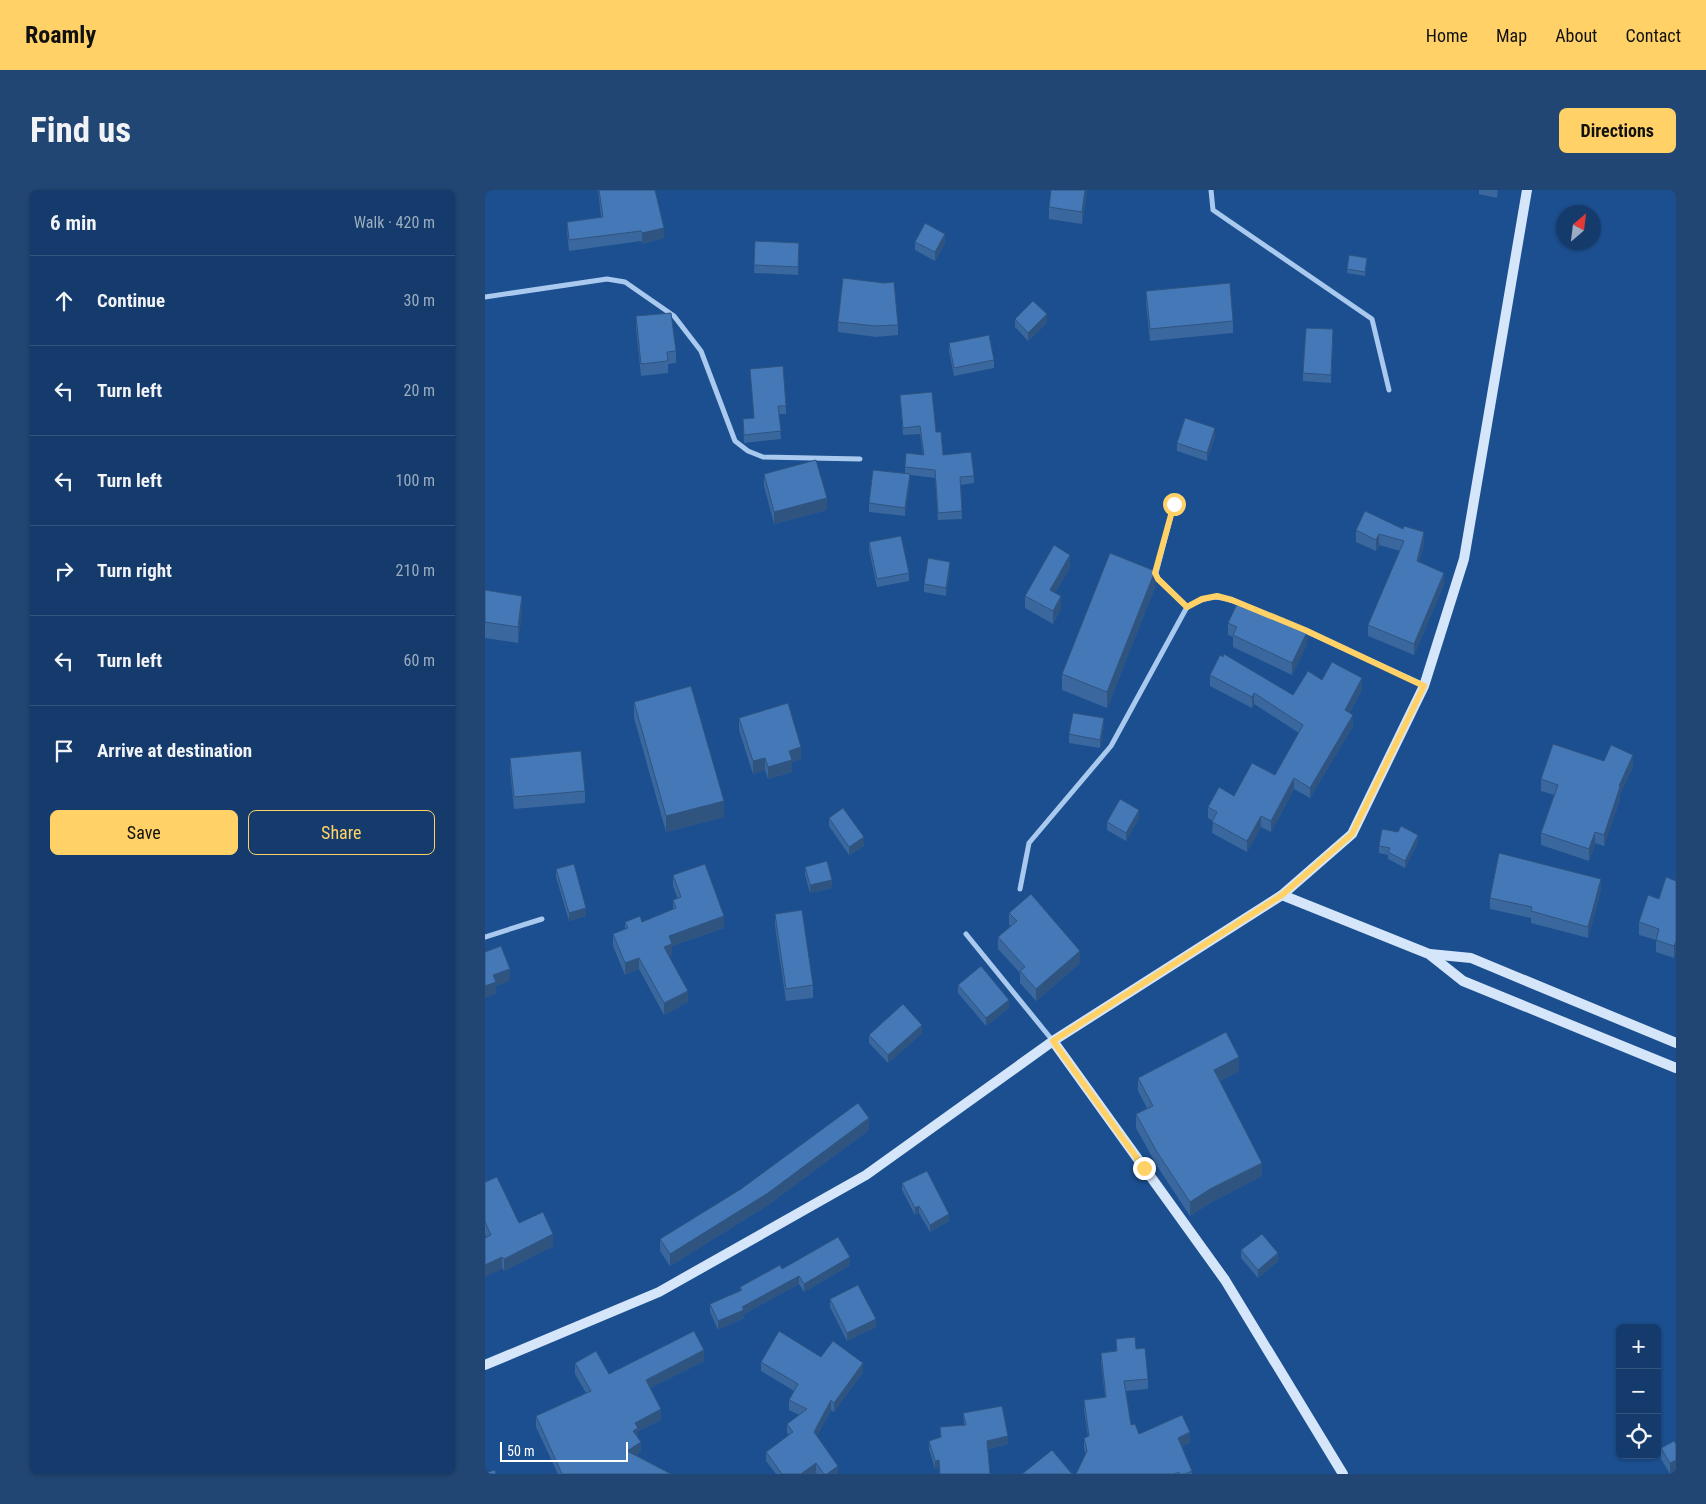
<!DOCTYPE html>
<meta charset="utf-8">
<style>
body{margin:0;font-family:"Roboto Condensed",sans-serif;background:#214673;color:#f1f3f6}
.controls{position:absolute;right:15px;bottom:15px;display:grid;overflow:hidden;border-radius:8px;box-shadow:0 1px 4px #0004}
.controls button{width:45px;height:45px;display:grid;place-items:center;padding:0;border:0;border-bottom:1px solid #33557e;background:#143b6b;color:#f1f3f6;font:25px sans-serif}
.compass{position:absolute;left:1071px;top:15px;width:45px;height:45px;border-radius:50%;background:#143b6b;box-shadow:0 1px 4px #0004;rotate:28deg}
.scale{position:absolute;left:15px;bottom:12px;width:128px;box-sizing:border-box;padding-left:5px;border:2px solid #fff;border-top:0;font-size:14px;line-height:18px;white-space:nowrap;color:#fff;-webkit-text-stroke:4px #1b4f8f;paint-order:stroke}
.stop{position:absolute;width:15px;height:15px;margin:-11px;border:4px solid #ffd166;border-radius:50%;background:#fff}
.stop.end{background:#ffd166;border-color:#fff;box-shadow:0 1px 5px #0008}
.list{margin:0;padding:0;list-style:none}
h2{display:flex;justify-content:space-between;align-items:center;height:65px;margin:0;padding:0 20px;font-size:21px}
h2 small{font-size:16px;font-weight:400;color:#9dadc1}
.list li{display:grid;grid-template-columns:32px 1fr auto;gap:15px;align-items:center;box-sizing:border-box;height:90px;padding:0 20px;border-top:1px solid #33557e}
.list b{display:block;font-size:19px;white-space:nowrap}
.list em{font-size:16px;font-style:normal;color:#9dadc1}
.actions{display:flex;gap:10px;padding:15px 20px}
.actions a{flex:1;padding:11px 0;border:1px solid #ffd166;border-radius:8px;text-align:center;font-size:18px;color:#ffd166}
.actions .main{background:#ffd166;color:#111}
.icon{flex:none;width:28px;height:28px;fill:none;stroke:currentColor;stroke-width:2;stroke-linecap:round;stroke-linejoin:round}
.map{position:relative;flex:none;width:1191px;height:1284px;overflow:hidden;border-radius:8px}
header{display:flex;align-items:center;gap:30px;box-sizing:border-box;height:70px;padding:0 25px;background:#ffd166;color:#111}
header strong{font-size:24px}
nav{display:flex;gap:28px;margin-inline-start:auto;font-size:18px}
.intro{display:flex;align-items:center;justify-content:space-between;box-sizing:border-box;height:120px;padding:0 30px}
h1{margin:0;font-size:35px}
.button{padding:12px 22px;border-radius:8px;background:#ffd166;color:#111;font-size:18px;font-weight:700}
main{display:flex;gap:30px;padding:0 30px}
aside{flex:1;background:#143b6b;border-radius:8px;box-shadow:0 1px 4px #0004}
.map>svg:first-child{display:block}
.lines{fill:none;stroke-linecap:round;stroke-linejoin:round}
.street{stroke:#a9c9ee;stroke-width:5}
.secondary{stroke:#d6e6fa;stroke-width:10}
.wall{fill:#3a679d}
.shaded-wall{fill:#305480}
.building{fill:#4478b7;stroke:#305480}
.route{stroke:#ffd166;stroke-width:6}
</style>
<header>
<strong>Roamly</strong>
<nav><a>Home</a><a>Map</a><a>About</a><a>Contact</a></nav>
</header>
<div class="intro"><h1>Find us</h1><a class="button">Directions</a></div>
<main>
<aside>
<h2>6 min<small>Walk · 420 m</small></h2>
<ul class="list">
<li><svg class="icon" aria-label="ahead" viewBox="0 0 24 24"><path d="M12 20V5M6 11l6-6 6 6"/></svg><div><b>Continue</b></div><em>30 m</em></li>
<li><svg class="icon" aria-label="left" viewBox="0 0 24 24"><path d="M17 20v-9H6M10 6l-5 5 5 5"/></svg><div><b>Turn left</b></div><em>20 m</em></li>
<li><svg class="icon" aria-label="left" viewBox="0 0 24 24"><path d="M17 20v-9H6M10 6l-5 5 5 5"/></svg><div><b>Turn left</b></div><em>100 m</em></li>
<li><svg class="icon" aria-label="right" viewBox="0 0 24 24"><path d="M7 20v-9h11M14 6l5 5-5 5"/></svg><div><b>Turn right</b></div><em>210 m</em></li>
<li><svg class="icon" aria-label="left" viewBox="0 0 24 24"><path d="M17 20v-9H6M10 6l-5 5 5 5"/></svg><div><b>Turn left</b></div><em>60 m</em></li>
<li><svg class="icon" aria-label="arrive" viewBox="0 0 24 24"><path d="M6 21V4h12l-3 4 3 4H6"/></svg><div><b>Arrive at destination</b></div></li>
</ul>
<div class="actions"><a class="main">Save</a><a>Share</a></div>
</aside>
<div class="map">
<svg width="1191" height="1284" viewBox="0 0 1191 1284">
<rect width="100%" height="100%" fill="#1b4f8f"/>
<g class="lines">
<g class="street">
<polyline points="726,0 728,20 887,129 904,200"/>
<polyline points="0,107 122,89 140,92 189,126 216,161 250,251 263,261 278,267 375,269"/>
<polyline points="689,314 671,383 673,389 702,417"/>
<polyline points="805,434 939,495"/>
<path d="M535,699L544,653L626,556L702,417C725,404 735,405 758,415"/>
<polyline points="481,744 568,851"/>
<polyline points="0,747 57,729"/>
</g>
<g class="secondary">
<polyline points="797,705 944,764 978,791 1191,878"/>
<polyline points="945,764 986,768 1191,853"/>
<polyline points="568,851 740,1090 858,1284"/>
<polyline points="0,1175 174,1102 381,985 568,851 797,705 867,644 939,496 979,369 1042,0"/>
</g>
</g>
<g class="wall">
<polygon points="113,0 170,0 179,48 157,54 156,51 84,61 82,42 82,32 116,27"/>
<polygon points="602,0 597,34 564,29 564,17"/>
<polygon points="994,0 1013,0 1012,8 994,4"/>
<polygon points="270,51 314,61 313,85 269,83"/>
<polygon points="430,52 460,53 450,71 430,60"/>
<polygon points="882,72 880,86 862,83 862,79"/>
<polygon points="661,101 748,131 748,143 665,151 661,113"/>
<polygon points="151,126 191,161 191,173 183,174 183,183 156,186 151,138"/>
<polygon points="530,129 562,133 543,151 530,137"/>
<polygon points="353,132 413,135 413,145 391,147 353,142"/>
<polygon points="848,148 846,193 818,191 818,183"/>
<polygon points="464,153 509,170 509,178 469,186 464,161"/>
<polygon points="265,179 301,216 301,224 294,224 296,249 259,253 258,229 269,228"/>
<polygon points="415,205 451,242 458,265 489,286 489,293 476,295 477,329 453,330 450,288 425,285 425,292 420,326 384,322 384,313 420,284 420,277 438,265 435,244 418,245"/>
<polygon points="730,246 722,271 692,261 692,253"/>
<polygon points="279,284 342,320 289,334 279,296"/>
<polygon points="880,321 939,353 934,372 959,394 929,465 883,446 883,435 915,361 894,355 891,361 871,352 871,340"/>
<polygon points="384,352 424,383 424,391 392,397 384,360"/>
<polygon points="585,377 570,403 576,418 568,434 540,418 540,406"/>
<polygon points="465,380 461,406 439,402 439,394"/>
<polygon points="670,397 622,518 577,500 577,484"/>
<polygon points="0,400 37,422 33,453 0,448"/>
<polygon points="743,433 822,454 807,485 748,457 748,447 743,445"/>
<polygon points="725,485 808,505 837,490 877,499 865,522 868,536 825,608 809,599 786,642 776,637 762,662 727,643 728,631 723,628 723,617 749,606 790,585 814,543 769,514 767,518 725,496"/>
<polygon points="149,512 239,627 181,642 149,528"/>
<polygon points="254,528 316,569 307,572 307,582 283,589 280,580 268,584 254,540"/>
<polygon points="619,536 615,558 584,553 584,544"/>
<polygon points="25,568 100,601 100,613 29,619 25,580"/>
<polygon points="1119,571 1148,577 1135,604 1135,609 1119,656 1110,653 1104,671 1056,655 1056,643 1069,605 1056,601 1056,589"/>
<polygon points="344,628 379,656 364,665 344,636"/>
<polygon points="654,628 641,651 622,640 622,632"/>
<polygon points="933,652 920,678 903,669 903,665 894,663 894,656"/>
<polygon points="320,677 347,698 325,703 320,685"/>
<polygon points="71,679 101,726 84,731 71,687"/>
<polygon points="188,685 239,738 187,756 187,765 184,766 203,812 179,825 154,779 140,785 128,756 128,744 140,739 140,732 157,732 188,719 188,710 193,709 188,696"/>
<polygon points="1191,691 1189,768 1171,762 1171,750 1154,745 1154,732"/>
<polygon points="1116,700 1103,748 1046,733 1046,728 1005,719 1005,708"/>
<polygon points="524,723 595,773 551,811 535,793 535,783 513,759 513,747 526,736 524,735"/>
<polygon points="290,724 328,795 328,808 301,811 290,736"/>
<polygon points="473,795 524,818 501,836 473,803"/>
<polygon points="437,843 403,873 384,853 384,845"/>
<polygon points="754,881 735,891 777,986 725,1013 705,1026 672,976 651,938 651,924 662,918 653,901 653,888"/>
<polygon points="384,940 283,1015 185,1076 175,1061 175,1049"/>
<polygon points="0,992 34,1033 68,1056 19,1081 0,1044"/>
<polygon points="417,993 464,1031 445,1042 434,1023 430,1025 417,1000"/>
<polygon points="756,1060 793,1071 773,1088 756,1068"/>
<polygon points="365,1075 319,1102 314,1094 259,1124 259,1128 233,1140 225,1122 225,1114 255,1101 255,1097 297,1079"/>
<polygon points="345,1109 391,1137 362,1151 345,1117"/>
<polygon points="631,1149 651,1159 663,1189 663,1199 641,1201 646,1235 654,1244 705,1253 697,1256 707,1284 591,1284 601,1265 599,1258 599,1248 603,1247 599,1220 599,1210 620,1207 616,1173 616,1163 631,1161"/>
<polygon points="336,1167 378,1182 349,1222 346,1220 332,1246 353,1284 332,1284 331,1283 329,1284 291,1284 281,1271 281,1262 304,1245 302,1243 302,1234 314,1225 304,1220 304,1210 309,1201 276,1181 276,1172"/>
<polygon points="219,1171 165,1198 176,1230 153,1241 153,1248 156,1262 151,1265 186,1284 73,1284 51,1237 51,1226 101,1203 90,1184 90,1173 124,1184"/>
<polygon points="478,1223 523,1254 503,1259 505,1284 454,1284 454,1277 450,1279 444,1259 444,1251 455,1247 455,1237 479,1235"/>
<polygon points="1191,1254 1191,1281 1185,1284 1176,1269 1176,1258"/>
</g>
<g class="shaded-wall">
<polygon points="600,0 602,0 597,34 597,22"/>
<polygon points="179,38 179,48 157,54 157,43"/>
<polygon points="460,44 460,53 450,71 450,62"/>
<polygon points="562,124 562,133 543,151 543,143"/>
<polygon points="730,238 730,246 722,271 722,263"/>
<polygon points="425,284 425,292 420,326 420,318"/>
<polygon points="342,308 342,320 289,334 289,322"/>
<polygon points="939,342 939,353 932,382 932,371"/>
<polygon points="894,344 894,355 891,361 891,350"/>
<polygon points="585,365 585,377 565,412 565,400"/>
<polygon points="465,372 465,380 461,406 461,398"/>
<polygon points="670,381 670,397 622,518 622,502"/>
<polygon points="959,383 959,394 929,465 929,454"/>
<polygon points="37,406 37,422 33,453 33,437"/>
<polygon points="576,406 576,418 568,434 568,421"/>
<polygon points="822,442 822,454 807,485 807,473"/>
<polygon points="877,488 877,499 860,531 860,520"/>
<polygon points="769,503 769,514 767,518 767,507"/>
<polygon points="868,525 868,536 825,608 825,598"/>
<polygon points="619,528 619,536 615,558 615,550"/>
<polygon points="316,557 316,569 307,572 307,582 283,589 283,577 304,561"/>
<polygon points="1148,565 1148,577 1135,604 1135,609 1119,656 1119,645 1134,596"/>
<polygon points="280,568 280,580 268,584 268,571"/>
<polygon points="809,588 809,599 786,642 786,631"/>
<polygon points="239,611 239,627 181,642 181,626"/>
<polygon points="654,620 654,628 641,651 641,643"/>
<polygon points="776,626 776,637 762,662 762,651"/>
<polygon points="1110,642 1110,653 1104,671 1104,659"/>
<polygon points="933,645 933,652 920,678 920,671"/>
<polygon points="379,647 379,656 364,665 364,657"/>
<polygon points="1116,689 1116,700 1103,748 1103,737"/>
<polygon points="347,690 347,698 325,703 325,695"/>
<polygon points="101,718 101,726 84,731 84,723"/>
<polygon points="239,726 239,738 187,756 187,765 179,768 179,757 184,746"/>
<polygon points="1191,751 1191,763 1189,768 1189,756"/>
<polygon points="595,761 595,773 551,811 551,799"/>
<polygon points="154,768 154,779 140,785 140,773"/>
<polygon points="25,779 25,791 11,796 11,804 0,808 0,796 8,785"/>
<polygon points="203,801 203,812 179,825 179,813"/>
<polygon points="524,810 524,818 501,836 501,828"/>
<polygon points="437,835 437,843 403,873 403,865"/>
<polygon points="754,867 754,881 729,894 729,880"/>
<polygon points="384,928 384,940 283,1015 185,1076 185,1064"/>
<polygon points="777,973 777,986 725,1013 705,1026 705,1012 725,999"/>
<polygon points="434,1016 434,1023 430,1025 430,1018"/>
<polygon points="464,1024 464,1031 445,1042 445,1035"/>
<polygon points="68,1044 68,1056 19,1081 19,1069"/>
<polygon points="793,1063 793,1071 773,1088 773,1080"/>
<polygon points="17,1067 17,1079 0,1087 0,1075"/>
<polygon points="365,1067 365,1075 319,1102 319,1094"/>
<polygon points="314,1086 314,1094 259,1124 259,1128 233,1140 233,1131 257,1117"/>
<polygon points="391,1129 391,1137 362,1151 362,1143"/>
<polygon points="219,1160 219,1171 161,1200 161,1190"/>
<polygon points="378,1173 378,1182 349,1222 349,1213"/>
<polygon points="346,1210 346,1220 329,1252 329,1242"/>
<polygon points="176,1219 176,1230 153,1241 153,1249 148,1241 150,1233"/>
<polygon points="705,1242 705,1253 693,1258 693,1248"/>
<polygon points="523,1246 523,1254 502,1259 502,1251"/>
<polygon points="156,1252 156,1262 142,1271 142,1261"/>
<polygon points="454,1270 454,1277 450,1279 450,1271"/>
<polygon points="1191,1270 1191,1281 1185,1284 1185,1273"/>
<polygon points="331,1273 331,1283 329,1284 316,1284"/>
<polygon points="353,1276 353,1284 342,1284"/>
</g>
<g class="building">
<polygon points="114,0 170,0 179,38 157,43 156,41 84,50 82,32 118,27"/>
<polygon points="566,0 600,0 597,22 564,17"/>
<polygon points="440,33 460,44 450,62 430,52"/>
<polygon points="270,51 314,53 313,77 269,75"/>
<polygon points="864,65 882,68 880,82 862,79"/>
<polygon points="358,88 399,93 409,92 413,135 391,136 353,132"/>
<polygon points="745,93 748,131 665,139 661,101"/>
<polygon points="548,111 562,124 543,143 530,129"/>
<polygon points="186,123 191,161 182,162 183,171 156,174 151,126"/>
<polygon points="821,138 848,139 846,185 818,183"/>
<polygon points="504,145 509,170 469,178 464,153"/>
<polygon points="298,176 301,216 293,216 296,241 259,245 258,229 269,228 265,179"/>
<polygon points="447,202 451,242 456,242 458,265 486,262 489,286 475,287 477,321 453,323 450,280 420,277 421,263 439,265 435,236 418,238 415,205"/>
<polygon points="700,228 730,238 722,263 692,253"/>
<polygon points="331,270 342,308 289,322 279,284"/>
<polygon points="388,280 425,284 420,318 384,313"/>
<polygon points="880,321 918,339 919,336 939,342 932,371 959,383 929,454 883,435 919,351 894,344 891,350 871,340"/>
<polygon points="416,346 424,383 392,389 384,352"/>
<polygon points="569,355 585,365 565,400 576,406 568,421 540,406"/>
<polygon points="625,363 670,381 622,502 577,484"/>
<polygon points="443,368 465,372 461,398 439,394"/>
<polygon points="0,400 37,406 33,437 0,432"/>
<polygon points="754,410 822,442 807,473 748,445 752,437 743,433"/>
<polygon points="739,464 808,505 823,481 837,490 847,472 877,488 860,520 868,525 825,598 809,588 786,631 776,626 762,651 727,632 732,622 723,617 734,597 749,606 767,573 790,585 818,535 769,503 767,507 725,485 735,465 738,467"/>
<polygon points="206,496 239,611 181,626 149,512"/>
<polygon points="303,513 316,557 304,561 307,570 283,577 280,568 268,571 254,528"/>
<polygon points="588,523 619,528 615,550 584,544"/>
<polygon points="1068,554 1119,571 1126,555 1148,565 1134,596 1135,597 1119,645 1110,642 1104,659 1056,643 1073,595 1056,589"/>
<polygon points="96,561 100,601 29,607 25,568"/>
<polygon points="635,609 654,620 641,643 622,632"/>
<polygon points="358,618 379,647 364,657 344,628"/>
<polygon points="916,636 933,645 920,671 903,662 905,658 894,656 897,639 913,642"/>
<polygon points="1014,663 1116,689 1103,737 1046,721 1047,717 1005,708"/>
<polygon points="342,671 347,690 325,695 320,677"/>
<polygon points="89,674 101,718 84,723 71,679"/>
<polygon points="220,674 239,726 184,746 187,754 179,757 203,801 179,813 154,768 140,773 128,744 143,738 140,732 155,726 157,732 191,718 188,710 196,707 188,685"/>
<polygon points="1181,687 1191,691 1191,751 1189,756 1171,750 1174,739 1154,732 1163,705 1174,709"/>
<polygon points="546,704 595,761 551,799 535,781 540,777 513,747 532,731 524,723"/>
<polygon points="317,720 328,795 301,799 290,724"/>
<polygon points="16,756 25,779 8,785 11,792 0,796 0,762"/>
<polygon points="496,776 524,810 501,828 473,795"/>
<polygon points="418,814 437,835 403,865 384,845"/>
<polygon points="741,842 754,867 729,880 777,973 725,999 705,1012 672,962 651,924 668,916 653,888"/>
<polygon points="373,913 384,928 283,1003 185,1064 175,1049 256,999"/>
<polygon points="442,981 464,1024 445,1035 434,1016 430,1018 417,993"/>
<polygon points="12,987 34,1033 58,1022 68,1044 19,1069 17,1067 0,1075 0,1048 6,1045 0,1032 0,992"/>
<polygon points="777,1044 793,1063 773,1080 756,1060"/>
<polygon points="353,1047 365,1067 319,1094 314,1086 257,1117 259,1120 233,1131 225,1114 257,1100 255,1097 295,1075 297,1079"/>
<polygon points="373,1095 391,1129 362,1143 345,1109"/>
<polygon points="209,1141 219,1160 161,1190 176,1219 150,1233 153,1238 148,1241 156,1252 142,1261 186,1284 77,1284 51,1226 106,1201 90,1173 111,1161 124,1184"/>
<polygon points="294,1141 336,1167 348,1151 378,1173 349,1213 346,1210 329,1242 353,1276 342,1284 339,1284 331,1273 316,1284 297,1284 281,1262 308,1242 302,1234 322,1219 304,1210 313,1194 276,1172"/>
<polygon points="650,1147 651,1159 660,1158 663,1189 639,1191 646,1235 650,1234 654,1244 697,1225 705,1242 693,1248 707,1281 700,1284 695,1284 694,1282 689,1284 591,1284 602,1261 599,1248 604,1246 599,1210 621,1207 616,1163 632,1161 631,1149"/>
<polygon points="517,1216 523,1246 502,1251 505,1284 455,1284 454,1270 450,1271 444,1251 456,1247 455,1237 481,1235 478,1223"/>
<polygon points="1189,1251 1191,1254 1191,1270 1185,1273 1176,1258"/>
<polygon points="567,1260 587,1284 537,1284"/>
<polygon points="10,1280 11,1284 0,1284 0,1283"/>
</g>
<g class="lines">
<polyline class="route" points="659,978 568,851 797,705 867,644 939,496 820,440 747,410 732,406 717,409 702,417 673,389 670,383 689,314"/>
</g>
</svg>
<div class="controls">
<button>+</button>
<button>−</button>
<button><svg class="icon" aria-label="locate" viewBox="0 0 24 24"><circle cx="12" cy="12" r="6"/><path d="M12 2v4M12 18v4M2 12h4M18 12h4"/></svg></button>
</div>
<svg class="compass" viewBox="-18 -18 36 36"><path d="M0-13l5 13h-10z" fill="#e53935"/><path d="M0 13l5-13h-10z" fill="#9dadc1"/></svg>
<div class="scale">50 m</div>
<div class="stop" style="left:689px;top:314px"></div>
<div class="stop end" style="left:659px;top:978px"></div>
</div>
</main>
